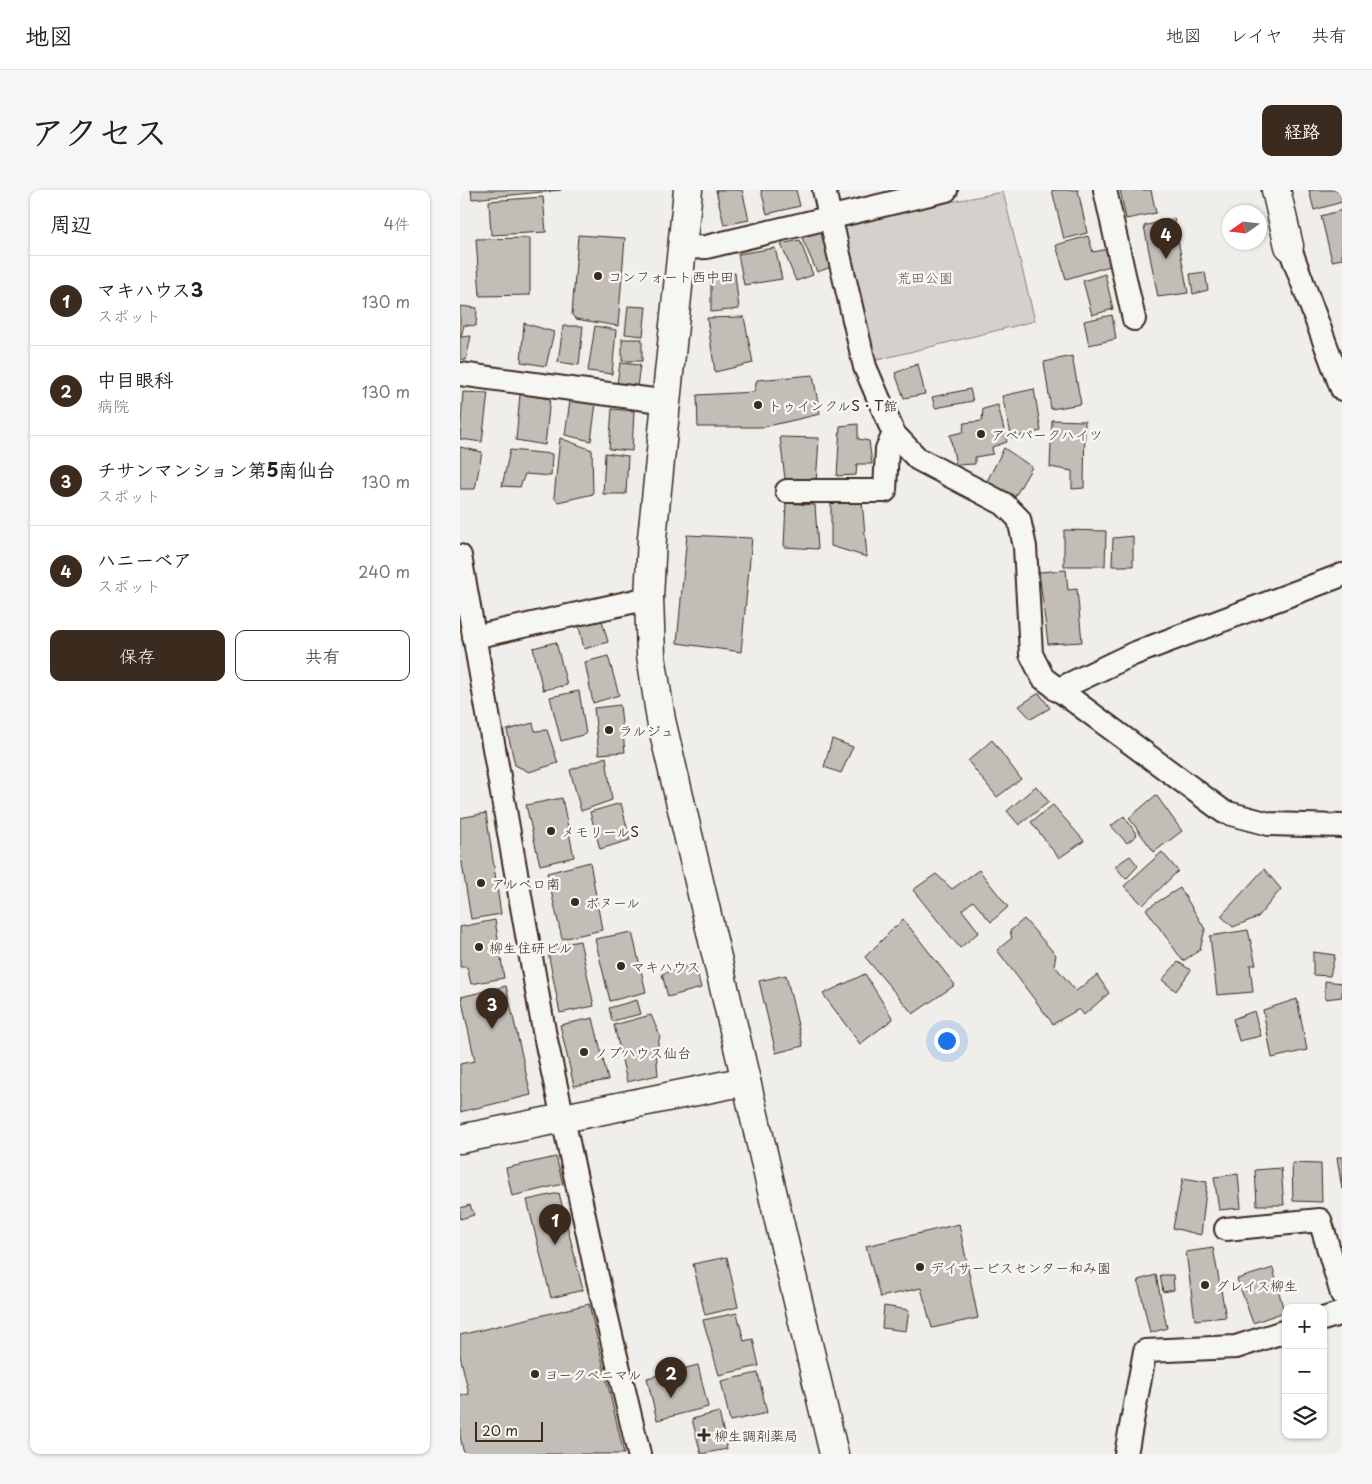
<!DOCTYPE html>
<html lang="ja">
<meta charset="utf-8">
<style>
body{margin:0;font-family:"Playpen Sans","Klee One",sans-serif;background:#f6f6f6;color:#222}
.controls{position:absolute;right:15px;bottom:15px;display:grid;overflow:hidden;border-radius:10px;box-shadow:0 1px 4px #0004}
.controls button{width:45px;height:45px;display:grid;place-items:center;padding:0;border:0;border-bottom:1px solid #e0e0e0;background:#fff;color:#222;font:25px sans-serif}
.compass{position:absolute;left:762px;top:15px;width:45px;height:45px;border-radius:50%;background:#fff;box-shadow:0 1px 4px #0004;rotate:256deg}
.scale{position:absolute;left:15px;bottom:12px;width:68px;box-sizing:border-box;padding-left:5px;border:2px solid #3b2a1e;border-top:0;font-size:14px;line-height:18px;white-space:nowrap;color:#3b2a1e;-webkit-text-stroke:4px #f6f6f2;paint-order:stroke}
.you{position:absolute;left:486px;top:850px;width:18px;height:18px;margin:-12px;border:4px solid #fff;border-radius:50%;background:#1a73e8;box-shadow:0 0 0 8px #1a73e833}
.badge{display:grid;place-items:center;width:32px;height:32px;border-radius:50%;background:#3b2a1e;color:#fff;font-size:16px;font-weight:700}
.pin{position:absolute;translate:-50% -41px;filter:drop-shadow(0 1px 2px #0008)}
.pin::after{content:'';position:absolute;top:26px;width:18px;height:15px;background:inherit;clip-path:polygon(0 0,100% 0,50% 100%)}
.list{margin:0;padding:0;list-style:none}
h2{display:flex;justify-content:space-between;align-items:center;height:65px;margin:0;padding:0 20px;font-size:21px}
h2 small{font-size:16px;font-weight:400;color:#767676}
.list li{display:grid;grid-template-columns:32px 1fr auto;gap:15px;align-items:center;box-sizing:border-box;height:90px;padding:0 20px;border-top:1px solid #e0e0e0}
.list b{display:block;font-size:19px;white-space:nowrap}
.list p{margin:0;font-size:16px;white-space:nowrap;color:#767676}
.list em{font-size:16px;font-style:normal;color:#767676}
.actions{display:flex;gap:10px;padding:15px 20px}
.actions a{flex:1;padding:11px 0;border:1px solid #3b2a1e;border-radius:10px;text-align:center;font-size:18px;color:#3b2a1e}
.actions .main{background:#3b2a1e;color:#fff}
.icon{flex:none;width:28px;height:28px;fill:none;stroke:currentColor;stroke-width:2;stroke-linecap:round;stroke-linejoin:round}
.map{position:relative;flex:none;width:882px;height:1264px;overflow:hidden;border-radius:10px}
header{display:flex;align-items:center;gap:30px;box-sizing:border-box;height:70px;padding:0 25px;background:#fff;border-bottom:1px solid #e0e0e0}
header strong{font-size:24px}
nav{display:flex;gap:28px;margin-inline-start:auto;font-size:18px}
.intro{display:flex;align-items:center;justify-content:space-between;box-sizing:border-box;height:120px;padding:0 30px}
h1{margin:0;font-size:35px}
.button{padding:12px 22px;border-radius:10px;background:#3b2a1e;color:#fff;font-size:18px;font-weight:700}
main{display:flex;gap:30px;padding:0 30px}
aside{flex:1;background:#fff;border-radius:10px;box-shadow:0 1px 4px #0004}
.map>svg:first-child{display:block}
.green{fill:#d4d1cc;stroke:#887e75}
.building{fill:#c2bdb7;stroke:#3b2a1e}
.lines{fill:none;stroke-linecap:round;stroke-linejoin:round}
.minor-casing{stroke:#3b2a1e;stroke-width:26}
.tertiary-casing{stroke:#3b2a1e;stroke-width:31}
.minor{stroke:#f6f6f2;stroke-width:22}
.tertiary{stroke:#f6f6f2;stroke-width:28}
.poi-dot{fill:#3b2a1e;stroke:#f6f6f2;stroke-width:2}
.labels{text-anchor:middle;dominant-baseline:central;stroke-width:5;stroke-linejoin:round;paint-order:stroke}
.poi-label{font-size:14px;fill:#3b2a1e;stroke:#f6f6f2;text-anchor:start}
.park-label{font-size:14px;fill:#61544a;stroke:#f6f6f2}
</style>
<header>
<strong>地図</strong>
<nav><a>地図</a><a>レイヤ</a><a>共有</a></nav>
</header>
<div class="intro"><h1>アクセス</h1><a class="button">経路</a></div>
<main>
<aside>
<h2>周辺<small>4件</small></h2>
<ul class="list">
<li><span class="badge">1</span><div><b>マキハウス3</b><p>スポット</p></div><em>130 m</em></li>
<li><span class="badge">2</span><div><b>中目眼科</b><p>病院</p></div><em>130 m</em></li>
<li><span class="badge">3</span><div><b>チサンマンション第5南仙台</b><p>スポット</p></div><em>130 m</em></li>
<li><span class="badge">4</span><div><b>ハニーベア</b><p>スポット</p></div><em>240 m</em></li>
</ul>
<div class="actions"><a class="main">保存</a><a>共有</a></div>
</aside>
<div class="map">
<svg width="882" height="1264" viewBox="0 0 882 1264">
<rect width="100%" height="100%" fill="#efeeea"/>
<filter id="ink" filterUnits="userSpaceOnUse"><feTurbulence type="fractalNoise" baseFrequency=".02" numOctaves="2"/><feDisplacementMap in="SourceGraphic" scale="10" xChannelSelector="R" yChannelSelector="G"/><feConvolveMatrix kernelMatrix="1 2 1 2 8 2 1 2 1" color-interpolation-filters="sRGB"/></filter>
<g filter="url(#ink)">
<polygon class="green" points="543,2 575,131 413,171 380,41 389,31"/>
<g class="building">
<polygon points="11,0 101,0 12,9"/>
<polygon points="256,0 282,0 289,30 264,35"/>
<polygon points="301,0 336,0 340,16 307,24"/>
<polygon points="592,0 618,0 627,43 604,49"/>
<polygon points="660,0 691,0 696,23 666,29"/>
<polygon points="849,0 880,0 882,12 854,20"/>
<polygon points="83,7 86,42 31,45 29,11"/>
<polygon points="882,20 882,69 872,71 861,26"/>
<polygon points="714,28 728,103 698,107 684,36"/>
<polygon points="362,40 374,76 357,82 342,48"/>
<polygon points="118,45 165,48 158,136 116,129 112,125"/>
<polygon points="628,46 633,62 649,59 653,75 606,89 596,55"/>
<polygon points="70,48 70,105 20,106 16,49"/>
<polygon points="340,50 353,85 336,91 321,54"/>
<polygon points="315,58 322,89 284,95 278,64"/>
<polygon points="745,82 748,100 733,104 730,84"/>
<polygon points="275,83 279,119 251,122 251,86"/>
<polygon points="645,84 653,119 632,125 623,91"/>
<polygon points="0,116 17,118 16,136 4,135 1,147 11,146 6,170 0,169"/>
<polygon points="168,116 186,117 183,146 165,144"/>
<polygon points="652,125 656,149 629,155 624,131"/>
<polygon points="284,127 293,173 255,182 247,128"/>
<polygon points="64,133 94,142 86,176 61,172"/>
<polygon points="103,136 123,136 119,175 98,172"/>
<polygon points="135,136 156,140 152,184 128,181"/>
<rect x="162" y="149" width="20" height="22"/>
<polygon points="612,166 621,214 591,219 584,172"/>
<polygon points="160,173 180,175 177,197 157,194"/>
<polygon points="458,174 465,204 444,208 435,183"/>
<polygon points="353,185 360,224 304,237 238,237 237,205 294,202 297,190"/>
<polygon points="510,199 513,211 475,218 472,207"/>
<polygon points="574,199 581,241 552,248 542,206"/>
<polygon points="3,202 28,203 22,252 0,249"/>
<polygon points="60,204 90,209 85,255 56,250"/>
<polygon points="110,211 136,213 131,251 105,245"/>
<polygon points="538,215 547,252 532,257 533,264 515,267 515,274 496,275 490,245 503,242 504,233 522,231 523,219"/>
<polygon points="152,219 174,221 172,261 149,259"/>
<polygon points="592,230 625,231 624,298 612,299 612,281 590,277"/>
<polygon points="398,234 398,249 409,251 412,274 397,274 396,285 377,286 380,236"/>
<polygon points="320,247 359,248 356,294 325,289"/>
<polygon points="100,248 132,260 133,304 98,312 94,307"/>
<polygon points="0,257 22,262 15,299 0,299"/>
<polygon points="544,258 572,277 553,310 525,295"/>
<polygon points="50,260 92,264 91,286 65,284 60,297 42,296"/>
<polygon points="145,263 168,266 166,304 143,304"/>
<polygon points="371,310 402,311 407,367 371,356"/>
<polygon points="326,313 355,315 358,359 324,357"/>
<polygon points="604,340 646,341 645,376 604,376"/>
<polygon points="227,345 292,348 281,462 217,453"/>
<polygon points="673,346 673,376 652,376 653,348"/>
<polygon points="606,380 608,400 617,399 622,452 588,454 579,382"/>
<polygon points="141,427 148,452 124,459 118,432"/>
<polygon points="96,452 107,495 83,500 73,458"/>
<polygon points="148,466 159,505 133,513 125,472"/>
<polygon points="119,501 126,544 101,551 90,507"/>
<polygon points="579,503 590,518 571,529 559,516"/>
<polygon points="160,515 165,562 139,564 134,518"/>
<polygon points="73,533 75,541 87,540 98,573 69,582 55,575 47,540"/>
<polygon points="372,549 393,557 381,583 364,577"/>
<polygon points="532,550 561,589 537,607 508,571"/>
<polygon points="146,567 152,610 121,621 110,580"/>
<polygon points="576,596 589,612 559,635 547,621"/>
<polygon points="696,605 722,641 694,662 669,628"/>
<polygon points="102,608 114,667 80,675 66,615"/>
<polygon points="161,613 170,650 140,659 130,622"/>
<polygon points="593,615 624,651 599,668 571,632"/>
<polygon points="26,623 41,724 11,729 0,661 0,628"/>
<polygon points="664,626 677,645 667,653 651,636"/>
<polygon points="702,662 718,681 683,715 664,696"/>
<polygon points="670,666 678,676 666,689 655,676"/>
<polygon points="130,672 142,740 102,749 87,683"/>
<polygon points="804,679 821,699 798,727 773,737 761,726"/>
<polygon points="519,680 548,717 531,732 513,711 502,720 519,742 500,758 453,700 476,684 492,699"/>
<polygon points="720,698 745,739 740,760 723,771 686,719"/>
<polygon points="443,729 495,795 453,824 405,767"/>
<polygon points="564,729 596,765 594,775 616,801 637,785 649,803 624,825 619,819 593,834 537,760 552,748 550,741"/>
<polygon points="35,730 44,788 11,794 7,777 0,777 0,737"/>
<polygon points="788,740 796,775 790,775 793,802 757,805 750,746"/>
<polygon points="172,742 186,802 150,811 135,749"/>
<polygon points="120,751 134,816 100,823 87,757"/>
<polygon points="853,762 875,765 870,786 853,785"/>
<polygon points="718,772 731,780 716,801 702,790"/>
<polygon points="235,773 241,798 208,807 202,784"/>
<polygon points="405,784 433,829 400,854 363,804"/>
<polygon points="326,785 343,856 316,863 299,791"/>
<polygon points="865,791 882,793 882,807 865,809"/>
<polygon points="46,796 71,905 0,922 0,874 15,871 1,807"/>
<polygon points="837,809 847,860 812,868 803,820"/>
<polygon points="177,810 181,824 152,831 149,818"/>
<polygon points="794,821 801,846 779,851 773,829"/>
<polygon points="191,825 200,846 196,862 198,885 167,892 154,835"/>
<polygon points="133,828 148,890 114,896 100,835"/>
<polygon points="96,967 103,994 52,1006 46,978"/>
<polygon points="877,967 882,967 882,999"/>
<polygon points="832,973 861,974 862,1012 833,1011"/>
<polygon points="821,978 824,1015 797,1015 795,980"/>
<polygon points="778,984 781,1018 759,1020 754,987"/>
<polygon points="723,988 747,992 741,1045 713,1038"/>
<polygon points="99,1003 123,1100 91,1108 67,1010"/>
<polygon points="10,1015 14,1025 0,1029 0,1018"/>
<polygon points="499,1034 518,1128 472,1138 461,1098 420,1107 406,1056"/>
<polygon points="753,1058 766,1127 735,1130 726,1062"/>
<polygon points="267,1067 278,1117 245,1125 233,1074"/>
<polygon points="813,1078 824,1122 793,1133 777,1089"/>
<polygon points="696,1085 707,1138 690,1143 678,1090"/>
<polygon points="700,1085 713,1085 714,1100 703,1102"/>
<polygon points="129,1114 164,1264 4,1264 0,1246 0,1206 9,1204 0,1165 0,1145"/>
<polygon points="424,1116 449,1120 446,1141 422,1138"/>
<polygon points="277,1123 284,1151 293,1149 299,1176 259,1185 243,1130"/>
<polygon points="238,1175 248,1217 197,1230 187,1188"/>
<polygon points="298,1183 307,1223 270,1231 261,1191"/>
<polygon points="259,1222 267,1259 241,1264 232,1229"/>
</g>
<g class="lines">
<g class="minor-casing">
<g id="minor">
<polyline points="364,0 405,177 434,244 458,269 544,314 559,329 565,357 571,464 583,488 764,622 809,634 882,636"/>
<polyline points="645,0 674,129"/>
<polyline points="829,56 882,199"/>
<polyline points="224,58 246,57 486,0"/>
<polyline points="0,184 208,212"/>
<polyline points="327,301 425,301 427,259 434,244"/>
<polyline points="0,366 84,841 137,1086 179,1264"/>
<polyline points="14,447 189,408"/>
<polyline points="597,500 673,464 882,385"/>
<polyline points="766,1039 860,1030 882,1104"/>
<polyline points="863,1129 882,1123"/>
<polyline points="666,1264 685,1161 776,1157 826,1141"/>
</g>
</g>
<g class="tertiary-casing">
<g id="tertiary">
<polyline points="228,0 192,348 189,408 191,465 201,530 374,1264"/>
<polyline points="816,0 829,56"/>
<polyline points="0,949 286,891"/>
</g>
</g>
<use href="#minor" class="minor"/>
<use href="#tertiary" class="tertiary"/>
</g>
</g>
<g class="poi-dot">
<circle cx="138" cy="86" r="5"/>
<circle cx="298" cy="215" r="5"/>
<circle cx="521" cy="244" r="5"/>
<circle cx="149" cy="540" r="5"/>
<circle cx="91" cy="641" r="5"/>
<circle cx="21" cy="693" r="5"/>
<circle cx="115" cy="712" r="5"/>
<circle cx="19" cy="757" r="5"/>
<circle cx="161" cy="776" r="5"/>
<circle cx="124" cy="862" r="5"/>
<circle cx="460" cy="1077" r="5"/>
<circle cx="745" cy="1095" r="5"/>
<circle cx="75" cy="1184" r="5"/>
<path d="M241.5 1237.5h5v5h5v5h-5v5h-5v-5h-5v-5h5z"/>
</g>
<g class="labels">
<g class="poi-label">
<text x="148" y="86">コンフォート西中田</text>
<text x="308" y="215">トゥインクルS・T館</text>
<text x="531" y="244">アベパークハイツ</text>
<text x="159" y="540">ラルジュ</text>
<text x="101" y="641">メモリールS</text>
<text x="31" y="693">アルベロ南</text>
<text x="125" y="712">ボヌール</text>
<text x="29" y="757">柳生住研ビル</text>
<text x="171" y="776">マキハウス</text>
<text x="134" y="862">ノブハウス仙台</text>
<text x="470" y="1077">デイサービスセンター和み園</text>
<text x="755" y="1095">グレイス柳生</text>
<text x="85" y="1184">ヨークベニマル</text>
<text x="254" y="1245">柳生調剤薬局</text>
</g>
<g class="park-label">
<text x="465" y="87">荒田公園</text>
</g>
</g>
</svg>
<div class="controls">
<button>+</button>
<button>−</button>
<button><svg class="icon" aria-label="layers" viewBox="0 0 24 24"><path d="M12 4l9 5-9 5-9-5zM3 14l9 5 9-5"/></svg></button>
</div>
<svg class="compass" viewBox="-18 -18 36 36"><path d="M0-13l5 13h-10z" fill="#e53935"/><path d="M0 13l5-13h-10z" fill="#767676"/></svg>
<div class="scale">20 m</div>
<div class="you"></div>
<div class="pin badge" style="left:95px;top:1055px">1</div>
<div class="pin badge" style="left:211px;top:1208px">2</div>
<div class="pin badge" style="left:32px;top:839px">3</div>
<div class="pin badge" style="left:706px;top:69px">4</div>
</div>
</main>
